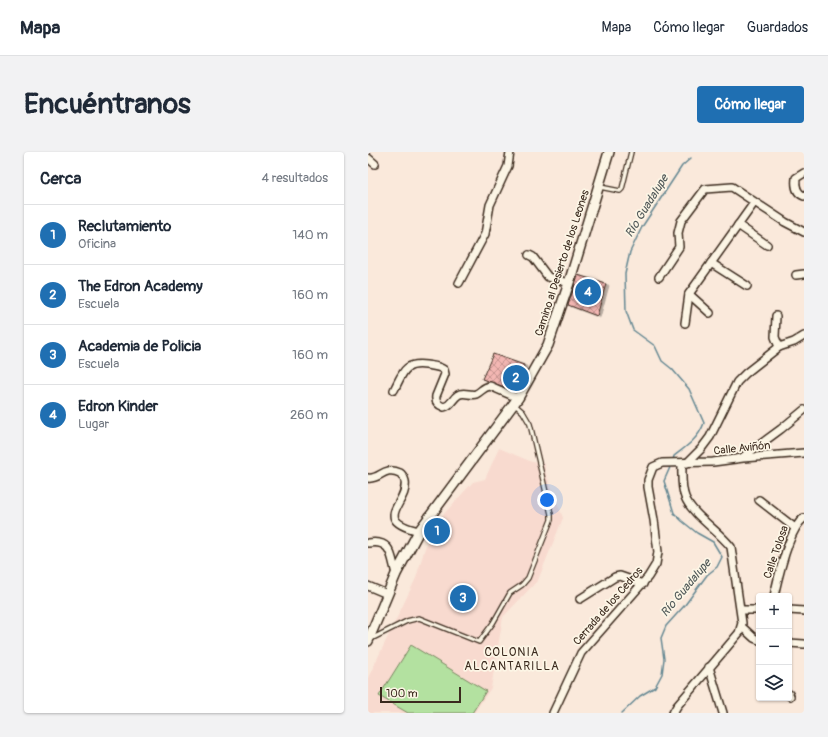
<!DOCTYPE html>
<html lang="es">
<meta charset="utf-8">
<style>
body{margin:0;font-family:Pangolin,sans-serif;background:#f2f2f3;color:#1f2937}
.controls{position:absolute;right:12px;bottom:12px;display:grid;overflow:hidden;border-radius:4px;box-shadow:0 1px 3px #0004}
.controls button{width:36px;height:36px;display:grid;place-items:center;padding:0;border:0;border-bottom:1px solid #e0e1e3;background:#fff;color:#1f2937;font:20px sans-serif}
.scale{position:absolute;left:12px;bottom:10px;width:81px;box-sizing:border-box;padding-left:4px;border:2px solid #3b2a1e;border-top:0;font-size:11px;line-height:14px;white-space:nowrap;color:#3b2a1e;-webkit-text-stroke:3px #fcf5e5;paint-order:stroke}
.you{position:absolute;left:179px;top:348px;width:14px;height:14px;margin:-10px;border:3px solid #fff;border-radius:50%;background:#1a73e8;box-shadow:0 0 0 6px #1a73e833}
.badge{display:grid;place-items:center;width:26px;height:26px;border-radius:50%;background:#1f6fb2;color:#fff;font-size:13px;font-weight:700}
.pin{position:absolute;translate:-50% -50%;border:2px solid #fff;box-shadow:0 1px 4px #0006}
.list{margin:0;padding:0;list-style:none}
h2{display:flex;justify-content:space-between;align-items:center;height:52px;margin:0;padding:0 16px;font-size:17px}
h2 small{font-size:13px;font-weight:400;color:#747a83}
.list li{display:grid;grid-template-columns:26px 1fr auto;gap:12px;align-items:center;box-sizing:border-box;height:60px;padding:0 16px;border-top:1px solid #e0e1e3}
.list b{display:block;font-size:15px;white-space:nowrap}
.list p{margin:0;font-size:13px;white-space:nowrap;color:#747a83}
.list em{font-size:13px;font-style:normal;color:#747a83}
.icon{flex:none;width:22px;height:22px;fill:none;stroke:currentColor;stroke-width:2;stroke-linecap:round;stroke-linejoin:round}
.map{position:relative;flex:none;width:436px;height:561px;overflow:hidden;border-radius:4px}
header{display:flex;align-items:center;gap:24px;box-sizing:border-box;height:56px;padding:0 20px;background:#fff;border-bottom:1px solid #e0e1e3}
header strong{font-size:19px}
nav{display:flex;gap:22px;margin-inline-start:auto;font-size:14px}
.intro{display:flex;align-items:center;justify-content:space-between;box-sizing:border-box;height:96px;padding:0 24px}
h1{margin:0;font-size:28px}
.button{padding:10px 18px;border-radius:4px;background:#1f6fb2;color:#fff;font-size:14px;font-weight:700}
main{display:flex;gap:24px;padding:0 24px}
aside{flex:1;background:#fff;border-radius:4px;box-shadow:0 1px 3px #0004}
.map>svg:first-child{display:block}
.built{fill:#f8dacf}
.grass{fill:#b3e1a0;stroke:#77865f}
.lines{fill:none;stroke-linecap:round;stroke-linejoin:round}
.stream{stroke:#648792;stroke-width:1.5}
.building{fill:url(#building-cross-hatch);stroke:#3b2a1e;filter:url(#shadow)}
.service-casing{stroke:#3b2a1e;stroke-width:6}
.minor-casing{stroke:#3b2a1e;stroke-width:10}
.secondary-casing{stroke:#3b2a1e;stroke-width:12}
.service{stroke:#fcf5e5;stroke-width:3.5}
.minor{stroke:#fcf5e5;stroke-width:7}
.secondary{stroke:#fcf5e5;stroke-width:9}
.labels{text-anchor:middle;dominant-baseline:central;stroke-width:3.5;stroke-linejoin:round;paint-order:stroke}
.street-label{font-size:11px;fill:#3b2a1e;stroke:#fcf5e5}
.water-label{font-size:12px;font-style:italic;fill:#4f5858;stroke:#fcf5e5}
.neighbourhood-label{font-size:12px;letter-spacing:1px;fill:#3b2a1e;stroke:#fcf5e5}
</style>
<header>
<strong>Mapa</strong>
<nav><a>Mapa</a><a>Cómo llegar</a><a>Guardados</a></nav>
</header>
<div class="intro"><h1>Encuéntranos</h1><a class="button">Cómo llegar</a></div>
<main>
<aside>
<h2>Cerca<small>4 resultados</small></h2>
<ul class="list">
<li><span class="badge">1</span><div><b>Reclutamiento</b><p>Oficina</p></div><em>140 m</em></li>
<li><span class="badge">2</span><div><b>The Edron Academy</b><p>Escuela</p></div><em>160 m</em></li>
<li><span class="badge">3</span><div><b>Academia de Policia</b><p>Escuela</p></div><em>160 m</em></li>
<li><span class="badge">4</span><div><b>Edron Kinder</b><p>Lugar</p></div><em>260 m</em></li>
</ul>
</aside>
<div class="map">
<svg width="436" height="561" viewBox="0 0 436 561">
<defs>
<pattern id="building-cross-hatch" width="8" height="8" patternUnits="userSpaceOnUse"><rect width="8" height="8" fill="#f3b7b3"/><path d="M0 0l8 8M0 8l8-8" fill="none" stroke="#c69591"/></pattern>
<filter id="shadow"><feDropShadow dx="3" dy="1.5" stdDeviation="0" flood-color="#0004"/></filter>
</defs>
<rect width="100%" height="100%" fill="#fae9db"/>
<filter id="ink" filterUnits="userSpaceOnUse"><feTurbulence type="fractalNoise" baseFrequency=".025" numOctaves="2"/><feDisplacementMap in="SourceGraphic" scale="8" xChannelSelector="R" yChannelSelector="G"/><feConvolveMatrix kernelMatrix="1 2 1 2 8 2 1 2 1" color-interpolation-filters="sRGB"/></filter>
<g filter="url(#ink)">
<polygon class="built" points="131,296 164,310 177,312 177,319 195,366 170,428 135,465 123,536 106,561 0,561 0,526 48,426 63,376 105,330 117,327"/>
<polygon class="grass" points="43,493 118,539 104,561 40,561 11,544"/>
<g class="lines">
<g class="stream">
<path d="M305,308L306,304C318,295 331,286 336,271L321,237L304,217L294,209L287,194L265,178L258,159L257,122L262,100L274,75L314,14L323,6"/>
<polyline points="254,561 272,544 287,535 294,522 296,507 293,486 298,474 317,453 339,423 349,415 354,405 345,390 329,381 314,369 306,361 296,329 303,313"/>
</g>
</g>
<g class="building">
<polygon points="210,123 238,132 229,164 200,153"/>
<polygon points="125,202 156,213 153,229 147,239 114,227"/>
</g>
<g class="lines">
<g class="service-casing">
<g id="service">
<polyline points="232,35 252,39 254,37 263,0"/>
<polyline points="3,487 39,469 51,466 111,490 125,471 142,441 154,433 160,426 183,368 183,362 162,272 155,260 146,252"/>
</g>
</g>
<g class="minor-casing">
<g id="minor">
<polyline points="0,6 7,12"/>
<path d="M436,21L428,26C427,34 428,41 436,44"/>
<polyline points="370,73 399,93"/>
<polyline points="161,103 165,105 180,125 201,131"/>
<polyline points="343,111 379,134"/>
<polyline points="428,123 436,122"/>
<polyline points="291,125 311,95 310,81 313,69 337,37 364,35 417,70 436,80"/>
<polyline points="91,131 117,82 122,53 140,14 142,0"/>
<polyline points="321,142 342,161"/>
<polyline points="408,164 407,185 411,195"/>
<polyline points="317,171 321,142 386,51"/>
<path d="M26,238C35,221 36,210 58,213C64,214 71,214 76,218L77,222L68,244C67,250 70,253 76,255C84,253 84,247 90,243C95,239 103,244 108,242C114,239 115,235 122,234L150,246"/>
<polyline points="375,305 413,277 436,258"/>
<polyline points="319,311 333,297 342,285 369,230 378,221 411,195 426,190 436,184"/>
<path d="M0,326C12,328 16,313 32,321C35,323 36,326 37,329C41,352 2,367 51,379"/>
<polyline points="391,348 427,376"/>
<path d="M0,391C24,387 23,404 28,422"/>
<polyline points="0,434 19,442"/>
<path d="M406,444C410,426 421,376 436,366"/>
<polyline points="212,447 247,425 252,424 275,432"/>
<polyline points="373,458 391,458"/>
<polyline points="421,458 436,459"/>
<polyline points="374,475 386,486 391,488"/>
<polyline points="421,491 436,492"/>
<polyline points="341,515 355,561"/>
<polyline points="421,542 422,544"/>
<polyline points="185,561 213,501 280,425 288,412 290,400 286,368 280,335 280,328 285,315 294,311 345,310 375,306 436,301"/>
<path d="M305,561L309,554L371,481L374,471L363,395C351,379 324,363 317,345C313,335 314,323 314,312"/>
</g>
</g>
<g class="secondary-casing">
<polyline id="secondary" points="0,489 28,422 51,379 150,246 180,193 201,131 241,0"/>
</g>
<use href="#service" class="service"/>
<use href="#minor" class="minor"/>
<use href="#secondary" class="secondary"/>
</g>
</g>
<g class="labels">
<g class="street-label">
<text transform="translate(194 111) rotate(-72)">Camino al Desierto de los Leones</text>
<text transform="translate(374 296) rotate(-6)">Calle Aviñón</text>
<text transform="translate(408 400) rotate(-71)">Calle Tolosa</text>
<text transform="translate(240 454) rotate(-49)">Cerrada de los Cedros</text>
</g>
<g class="water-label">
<text transform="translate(279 54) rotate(-58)">Río Guadalupe</text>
<text transform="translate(318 436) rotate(-50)">Río Guadalupe</text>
</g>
<g class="neighbourhood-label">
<text x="144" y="500">COLONIA<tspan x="144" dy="14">ALCANTARILLA</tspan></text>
</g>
</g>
</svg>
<div class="controls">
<button>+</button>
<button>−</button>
<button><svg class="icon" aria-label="layers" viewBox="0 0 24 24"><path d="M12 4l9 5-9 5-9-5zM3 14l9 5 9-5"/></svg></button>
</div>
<div class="scale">100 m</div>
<div class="you"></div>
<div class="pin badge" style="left:69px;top:379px">1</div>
<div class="pin badge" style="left:148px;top:226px">2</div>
<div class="pin badge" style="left:95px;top:446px">3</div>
<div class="pin badge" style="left:220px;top:140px">4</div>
</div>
</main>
